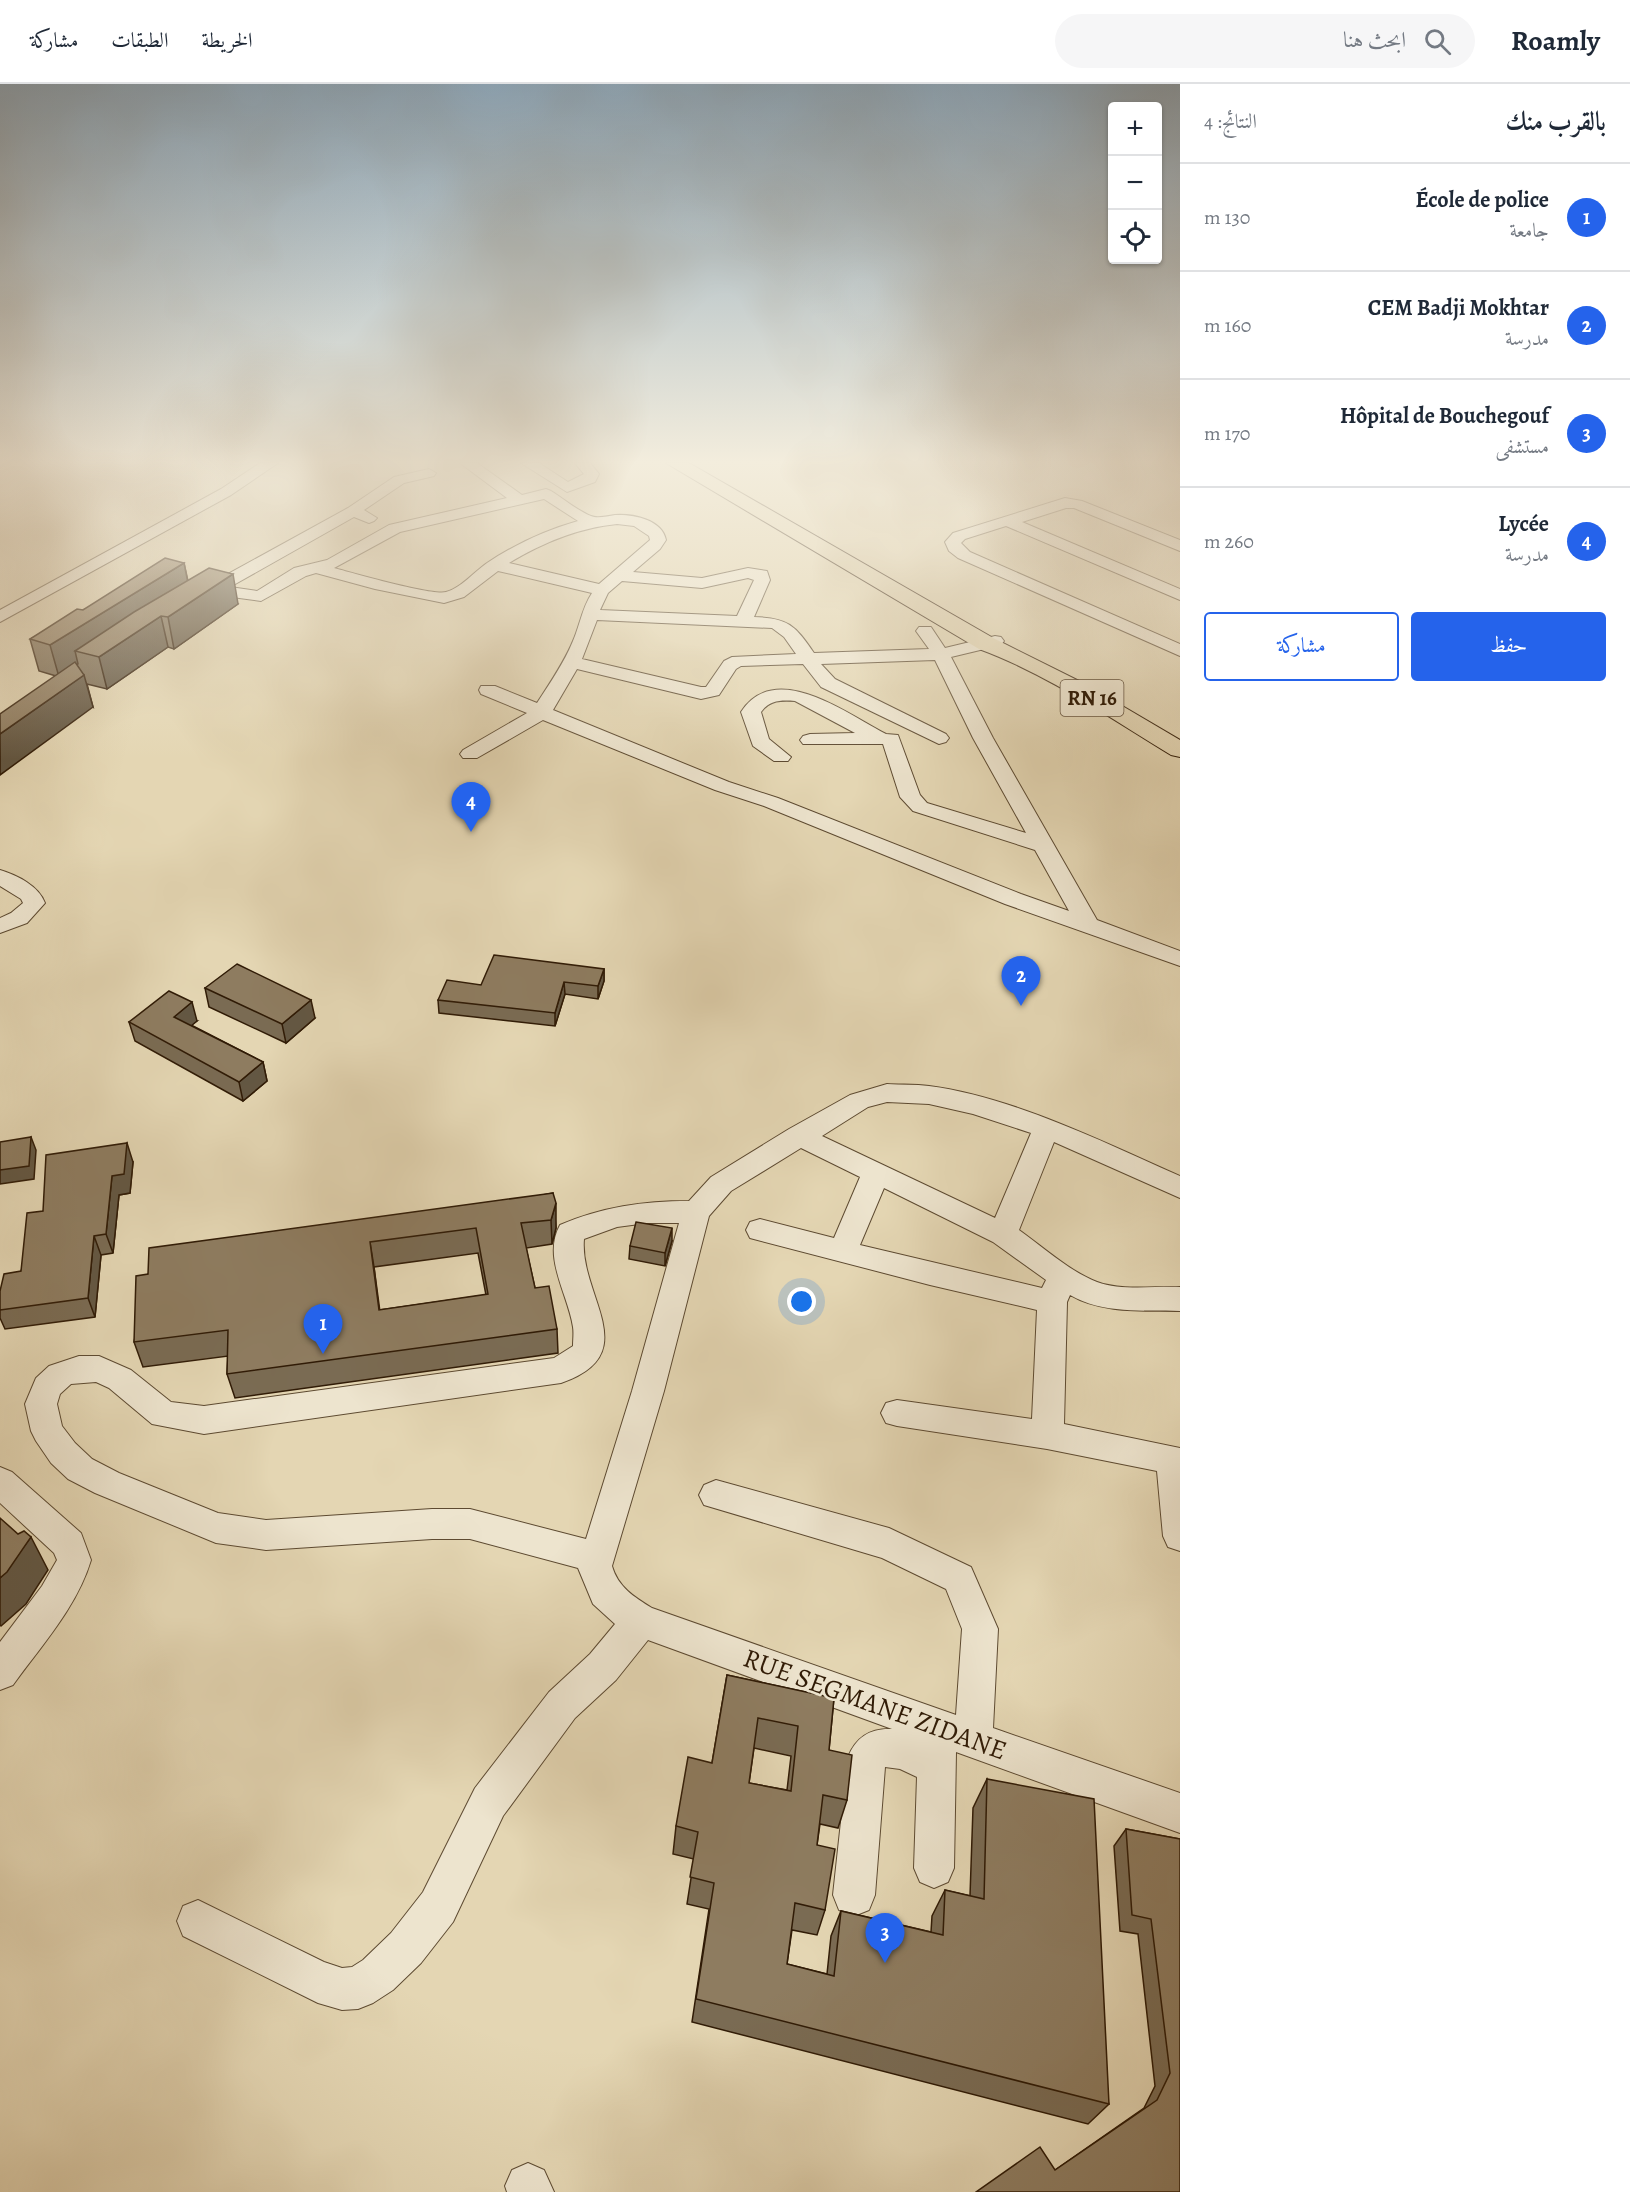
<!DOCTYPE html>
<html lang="ar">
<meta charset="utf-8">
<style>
body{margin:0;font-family:Alegreya,Amiri,serif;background:#f6f6f7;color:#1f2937;direction:rtl}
.controls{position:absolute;right:18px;top:18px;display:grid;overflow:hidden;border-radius:6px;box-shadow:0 2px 4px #0004}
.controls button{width:54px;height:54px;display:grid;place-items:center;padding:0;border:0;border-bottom:2px solid #e0e1e3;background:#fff;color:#1f2937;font:30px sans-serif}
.you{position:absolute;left:802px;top:1218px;width:21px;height:21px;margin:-15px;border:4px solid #fff;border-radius:50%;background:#1a73e8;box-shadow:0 0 0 9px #1a73e833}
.badge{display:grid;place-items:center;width:39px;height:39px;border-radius:50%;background:#2563eb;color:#fff;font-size:20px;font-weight:700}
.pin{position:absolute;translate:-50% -50px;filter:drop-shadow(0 2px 3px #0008)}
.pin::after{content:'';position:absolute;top:32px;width:21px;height:18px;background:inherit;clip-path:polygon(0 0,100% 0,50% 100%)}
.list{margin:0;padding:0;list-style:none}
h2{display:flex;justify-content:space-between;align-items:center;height:78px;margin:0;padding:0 24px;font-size:26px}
h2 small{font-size:20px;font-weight:400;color:#747a83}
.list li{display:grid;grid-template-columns:39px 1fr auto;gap:18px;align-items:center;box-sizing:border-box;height:108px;padding:0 24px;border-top:2px solid #e0e1e3}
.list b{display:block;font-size:22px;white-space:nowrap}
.list p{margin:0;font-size:20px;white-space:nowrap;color:#747a83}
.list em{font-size:20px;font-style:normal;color:#747a83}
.actions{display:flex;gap:12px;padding:18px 24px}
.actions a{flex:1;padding:14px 0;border:2px solid #2563eb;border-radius:6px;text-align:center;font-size:21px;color:#2563eb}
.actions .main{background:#2563eb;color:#fff}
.icon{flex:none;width:33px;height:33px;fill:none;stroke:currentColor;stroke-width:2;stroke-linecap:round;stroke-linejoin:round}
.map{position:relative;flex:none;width:1180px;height:2108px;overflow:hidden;direction:ltr}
header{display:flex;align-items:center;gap:36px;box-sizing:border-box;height:84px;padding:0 30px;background:#fff;border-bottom:2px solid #e0e1e3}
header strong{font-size:28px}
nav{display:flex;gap:33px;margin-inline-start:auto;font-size:21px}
.search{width:420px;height:54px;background:#f6f6f7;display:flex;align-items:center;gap:15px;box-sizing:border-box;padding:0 21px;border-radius:33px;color:#747a83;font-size:22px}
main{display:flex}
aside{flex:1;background:#fff}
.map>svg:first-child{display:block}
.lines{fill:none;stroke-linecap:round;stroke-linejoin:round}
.minor-casing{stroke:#5d4a31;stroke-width:2}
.major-casing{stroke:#301b06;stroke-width:2}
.minor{fill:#ede4ce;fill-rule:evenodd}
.major{fill:#e4d6b3;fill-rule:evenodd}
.wall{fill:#7a6b53;stroke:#301b06;stroke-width:1.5;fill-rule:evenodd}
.shaded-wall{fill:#635743;stroke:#301b06;stroke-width:1.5}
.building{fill:#8e7c60;stroke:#301b06;stroke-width:1.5;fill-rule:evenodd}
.labels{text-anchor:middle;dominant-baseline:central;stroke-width:5;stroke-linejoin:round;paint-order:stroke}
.shield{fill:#ede4ce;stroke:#695742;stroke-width:1.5}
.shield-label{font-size:21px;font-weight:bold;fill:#301b06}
.near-street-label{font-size:27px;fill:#301b06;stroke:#ede4ce}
</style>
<header>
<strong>Roamly</strong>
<div class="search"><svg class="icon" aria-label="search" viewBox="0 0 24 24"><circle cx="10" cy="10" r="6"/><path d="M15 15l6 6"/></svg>ابحث هنا</div>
<nav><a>الخريطة</a><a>الطبقات</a><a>مشاركة</a></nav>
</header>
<main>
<aside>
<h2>بالقرب منك<small>النتائج: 4</small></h2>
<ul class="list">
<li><span class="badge">1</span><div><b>École de police</b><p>جامعة</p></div><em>130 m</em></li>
<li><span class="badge">2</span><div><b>CEM Badji Mokhtar</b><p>مدرسة</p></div><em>160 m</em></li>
<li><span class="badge">3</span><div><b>Hôpital de Bouchegouf</b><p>مستشفى</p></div><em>170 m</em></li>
<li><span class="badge">4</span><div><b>Lycée</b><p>مدرسة</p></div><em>260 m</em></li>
</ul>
<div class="actions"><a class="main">حفظ</a><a>مشاركة</a></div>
</aside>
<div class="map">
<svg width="1180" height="2108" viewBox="0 0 1180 2108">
<rect width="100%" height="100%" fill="#e4d6b3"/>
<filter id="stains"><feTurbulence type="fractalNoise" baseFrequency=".00333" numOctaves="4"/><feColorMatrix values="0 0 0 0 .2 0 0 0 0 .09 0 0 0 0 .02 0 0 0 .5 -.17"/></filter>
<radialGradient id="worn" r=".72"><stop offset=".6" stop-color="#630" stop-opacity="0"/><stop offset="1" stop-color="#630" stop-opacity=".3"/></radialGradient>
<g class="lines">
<g class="minor-casing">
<g id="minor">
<polygon points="260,379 278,379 231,411 0,538 0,526 221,405"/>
<path d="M460,379H477L522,411L546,405L551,407C564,415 578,427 591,432C597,435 608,432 615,431C632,430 662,435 666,456L660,465L633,488L702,494L748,484L767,487L770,496L754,533C788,534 795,541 814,569L929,565L916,547L919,543H931L945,564L995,552L1001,553L1004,557L1001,561L951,573L993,654L1097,836L1180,867V882L1005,820L764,722L715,706L543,636L477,674H463L460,670L463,666L527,629L481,610L479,606L481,602H495L537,619C550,599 564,579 573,557C580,541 582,524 592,509L498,487L464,513L444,519L375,505L316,489L306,492L261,517L217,511L202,517L196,516L194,512L208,501L348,424L394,393L429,385L436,389L434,392L404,399L364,426L377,434L374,437L369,439L354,433L230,503L257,507L294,484L327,476L389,441L507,414ZM544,415L578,437C546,446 514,461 487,479C474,488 461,504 446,508C432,512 353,489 334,484L400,448ZM617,440L634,442L649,452L650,456L599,500L509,479C542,459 578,444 617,440ZM748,494L754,496L737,532L600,526L608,509L622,497L702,504ZM597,536L772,544L784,553L796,570L732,573L724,577L706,603H701L582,575ZM935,576L973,654L1026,749L927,719L920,711L898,651L886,650C847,630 775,575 741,628L753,662L774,677H788L791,673L769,655L761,628C770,616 781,616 795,617L855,649L810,650L803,652L800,656L803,660H883L900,713L913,727L1035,766L1069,827L1021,810L778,714L729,698L553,626L577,585L701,615L719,611L736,585L741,582L803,580L821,603L939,660L946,658L949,654L946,650L835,595L821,580Z"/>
<polygon points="521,379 539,379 568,398 584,390 575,379 590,379 599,390 595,398 567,408"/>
<polygon points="1065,414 1082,417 1180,456 1180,467 1074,424 1066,424 1022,438 1180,505 1180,516 1006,442 965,455 961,459 970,468 1180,560 1180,572 958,474 949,467 945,458 953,449"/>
<path d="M0,786C17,791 39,802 45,819L27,839L0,849V834L11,829L23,819L21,815L0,802Z"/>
<path d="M887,1000C901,1001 915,1000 929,1002C1013,1013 1103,1058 1180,1092V1114L1054,1058L1019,1146C1043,1163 1069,1187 1097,1198C1121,1207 1154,1202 1180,1203V1227C1144,1226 1102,1230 1070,1211L1067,1218L1064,1340L1180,1364V1467L1168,1463L1163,1452L1157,1387L1047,1365L897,1342L886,1339L881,1329L886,1319L897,1316L1032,1335L1037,1226L930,1201L750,1154L746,1146L750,1138L760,1135L834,1154L860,1093L801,1064L731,1107L709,1132L664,1307L612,1482C618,1503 634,1513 652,1524L956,1631L962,1545L946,1505L882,1474L704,1421L699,1411L704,1401L716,1396L889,1444L971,1483L998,1545L993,1644L1180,1709V1749L956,1668L954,1784L948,1798L934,1804L920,1798L914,1784L917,1693L900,1685L885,1683L875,1811L869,1826L854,1832L839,1826L833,1811L848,1673C856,1653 870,1644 892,1645L648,1556L616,1596L575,1634L503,1732L453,1838L421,1879L393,1906L373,1919L358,1925L342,1926L318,1919L183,1852L177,1837L183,1822L198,1816L324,1878L342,1884L352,1883L363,1876L391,1849L423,1808L475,1704L549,1608L590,1570L615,1540L593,1520L578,1484L470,1455H432L266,1466L216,1459L95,1409L68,1395L51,1379L36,1357L31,1347L25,1320L36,1294L49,1282L79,1272H99L131,1286L171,1318L204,1322L554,1274L573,1262C573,1256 574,1249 573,1243C568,1210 542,1173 560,1141C602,1123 643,1117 689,1117L711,1093L789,1045L850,1011ZM887,1018L929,1020L973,1030L1031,1049L995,1134L822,1052L868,1023ZM884,1104L993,1158L1046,1196L1042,1204L860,1161ZM647,1139H679L632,1307L586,1455L470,1425H432L266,1436L218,1429L119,1389L92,1375L75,1359L62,1342L57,1320L60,1310L71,1300L96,1298L109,1304L152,1340L204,1350L561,1299C646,1270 579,1212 584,1155L617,1143Z"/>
<path d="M0,1383L12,1388L81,1449L91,1476C77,1523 41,1562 13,1601L0,1606V1558L42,1502L57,1476L54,1469L0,1419Z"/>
<polygon points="528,2079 544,2086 554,2108 507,2108 505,2102 512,2086"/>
</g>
</g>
<g class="major-casing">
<path id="major" d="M666,379H689L995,555L1085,600L1180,656V673L1171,671C1110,634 1047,590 979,565Z"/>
</g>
<use href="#minor" class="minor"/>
<use href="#major" class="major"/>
</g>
<g class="wall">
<polygon points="184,479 188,497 238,520 174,565 168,563 107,605 87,600 93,623 56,592 39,587 30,555 83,526"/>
<polygon points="604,885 604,897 598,915 565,910 555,942 439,929 438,916 481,901"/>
<polygon points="205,904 315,934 286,959 209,923"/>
<polygon points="197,937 191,941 263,978 267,997 243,1017 135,957 129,938"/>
<polygon points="133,1078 130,1109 119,1111 113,1169 101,1171 95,1233 5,1245 0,1234 0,1207 21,1187 43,1127"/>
<path d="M553,1109L556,1144L552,1160L526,1164L535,1204L557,1245L558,1269L235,1314L227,1290L228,1272L143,1283L134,1258L148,1190ZM478,1169L486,1211L379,1226L374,1183Z"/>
<polygon points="672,1157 665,1182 629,1175 630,1162"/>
<path d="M727,1591L834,1614L829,1666L847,1716L838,1744L820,1740L817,1761L825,1826L817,1851L792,1846L787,1880L827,1890L831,1852L841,1827L931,1848L932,1832L945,1806L970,1812L973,1724L987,1695L1109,2020L1088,2040L692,1938L709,1825L687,1820L694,1775L673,1770L676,1742L712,1679ZM754,1664L791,1672L787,1706L749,1699Z"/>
<polygon points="1126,1745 1180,1755 1180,2108 1055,2086 1144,2024 1155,2002 1138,1850 1120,1847 1114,1762"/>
</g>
<g class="shaded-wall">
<polygon points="184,479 190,509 75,567 78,580 59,593 50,561"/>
<polygon points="233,490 238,520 174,565 168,533"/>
<polygon points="161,532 168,563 107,605 99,573"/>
<polygon points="84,591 93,623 0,691 0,650"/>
<polygon points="604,885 604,897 598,915 598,902"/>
<polygon points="564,898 565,910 555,942 555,929"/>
<polygon points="311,916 315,934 286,959 282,940"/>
<polygon points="192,918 197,937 179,952 174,933"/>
<polygon points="263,978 267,997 243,1017 239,998"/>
<polygon points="31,1053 36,1066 34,1095 0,1100 0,1086"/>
<polygon points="127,1059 133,1078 130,1109 119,1111 113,1169 106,1150 112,1092"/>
<polygon points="556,1119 556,1144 552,1160 551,1136"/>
<polygon points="672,1144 672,1157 665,1182 665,1169"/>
<polygon points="94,1152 101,1171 95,1233 88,1214"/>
<polygon points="370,1158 374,1183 383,1250 379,1226"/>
<polygon points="31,1453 48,1486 26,1520 1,1542 0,1541 0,1494"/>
</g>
<g class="building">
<polygon points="165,474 184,479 50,561 30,555 77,525 83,526"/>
<polygon points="209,484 233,490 168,533 161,532 99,573 75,567 134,528"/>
<polygon points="75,578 84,591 0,650 0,630"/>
<polygon points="494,871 604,885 598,902 564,898 555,929 438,916 447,896 481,901"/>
<polygon points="237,880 311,916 282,940 205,904"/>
<polygon points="169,907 192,918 174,933 263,978 239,998 129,938"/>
<polygon points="31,1053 29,1082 0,1086 0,1058"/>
<polygon points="127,1059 124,1090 112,1092 106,1150 94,1152 88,1214 0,1226 0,1207 4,1190 21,1187 27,1129 43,1127 46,1071"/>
<path d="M553,1109L556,1119L551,1136L521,1139L535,1204L549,1202L557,1245L227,1290L228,1246L134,1258L136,1192L148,1190L149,1164ZM476,1144L488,1210L379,1226L370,1158Z"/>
<polygon points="636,1138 672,1144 665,1169 630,1162"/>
<polygon points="0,1434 18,1450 24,1447 31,1453 7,1488 0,1494"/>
<path d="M727,1591L834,1614L829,1666L852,1671L847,1716L823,1711L817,1761L835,1765L825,1826L795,1819L787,1880L834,1892L841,1827L943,1851L945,1806L984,1815L987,1695L1094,1715L1109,2020L696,1915L714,1799L690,1793L698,1748L676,1742L688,1673L712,1679ZM758,1634L798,1642L791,1707L749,1699Z"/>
<polygon points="1126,1745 1180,1755 1180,2108 976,2108 1040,2063 1055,2086 1157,2016 1170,1989 1151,1835 1132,1831"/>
</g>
<linearGradient id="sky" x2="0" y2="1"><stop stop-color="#8ea8bb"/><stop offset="0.56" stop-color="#f3eddd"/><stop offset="1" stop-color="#f3eddd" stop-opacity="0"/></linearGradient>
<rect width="1180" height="675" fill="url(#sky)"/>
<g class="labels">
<rect class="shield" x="1060.5" y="596" width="63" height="36" rx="4.5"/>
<g class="shield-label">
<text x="1092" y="614">RN 16</text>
</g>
<g class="near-street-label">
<text transform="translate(875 1620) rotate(20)">RUE SEGMANE ZIDANE</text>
</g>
</g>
<rect width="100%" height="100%" filter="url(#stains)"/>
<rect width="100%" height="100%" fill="url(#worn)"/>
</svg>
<div class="controls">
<button>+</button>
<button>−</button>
<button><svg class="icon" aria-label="locate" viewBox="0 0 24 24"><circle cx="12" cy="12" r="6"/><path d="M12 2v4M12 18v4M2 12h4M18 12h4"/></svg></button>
</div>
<div class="you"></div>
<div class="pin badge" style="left:323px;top:1270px">1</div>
<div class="pin badge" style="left:1021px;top:922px">2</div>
<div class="pin badge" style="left:885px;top:1879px">3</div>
<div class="pin badge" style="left:471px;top:748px">4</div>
</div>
</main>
